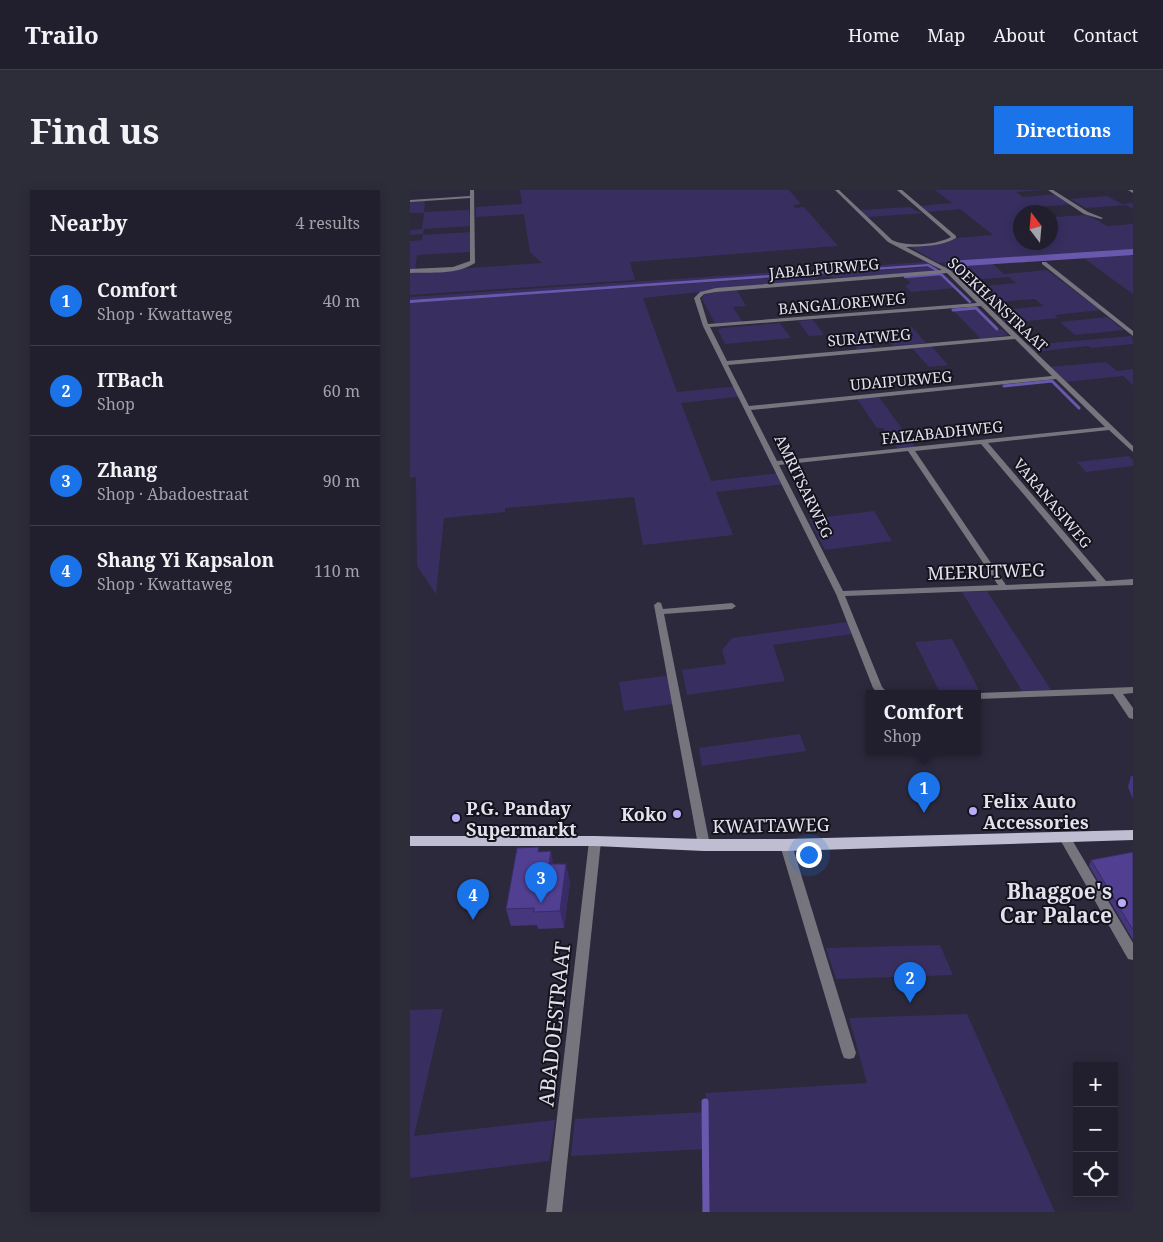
<!DOCTYPE html>
<meta charset="utf-8">
<style>
body{margin:0;font-family:"Noto Serif",serif;background:#2d2c39;color:#f1f3f6}
.controls{position:absolute;right:15px;bottom:15px;display:grid;overflow:hidden;border-radius:0px;box-shadow:0 2px 12px #0003}
.controls button{width:45px;height:45px;display:grid;place-items:center;padding:0;border:0;border-bottom:1px solid #3e3d49;background:#211f2d;color:#f1f3f6;font:25px sans-serif}
.compass{position:absolute;left:603px;top:15px;width:45px;height:45px;border-radius:50%;background:#211f2d;box-shadow:0 2px 12px #0003;rotate:344deg}
.you{position:absolute;left:398px;top:664px;width:18px;height:18px;margin:-12px;border:4px solid #fff;border-radius:50%;background:#1a73e8;box-shadow:0 0 0 8px #1a73e833}
.badge{display:grid;place-items:center;width:32px;height:32px;border-radius:50%;background:#1a73e8;color:#fff;font-size:16px;font-weight:700}
.pin{position:absolute;translate:-50% -41px;filter:drop-shadow(0 1px 2px #0008)}
.pin::after{content:'';position:absolute;top:26px;width:18px;height:15px;background:inherit;clip-path:polygon(0 0,100% 0,50% 100%)}
.popup{position:absolute;left:456px;top:500px;width:115px;height:65px;box-sizing:border-box;display:grid;place-content:center;border-radius:0px;background:#211f2d;filter:drop-shadow(0 1px 4px #0005);font-size:16px;white-space:nowrap;color:#a2a2aa}
.popup b{font-size:19px;color:#f1f3f6}
.popup::after{content:'';position:absolute;left:50%;top:100%;margin-left:-10px;border:10px solid transparent;border-top-color:#211f2d}
.list{margin:0;padding:0;list-style:none}
h2{display:flex;justify-content:space-between;align-items:center;height:65px;margin:0;padding:0 20px;font-size:21px}
h2 small{font-size:16px;font-weight:400;color:#a2a2aa}
.list li{display:grid;grid-template-columns:32px 1fr auto;gap:15px;align-items:center;box-sizing:border-box;height:90px;padding:0 20px;border-top:1px solid #3e3d49}
.list b{display:block;font-size:19px;white-space:nowrap}
.list p{margin:0;font-size:16px;white-space:nowrap;color:#a2a2aa}
.list em{font-size:16px;font-style:normal;color:#a2a2aa}
.icon{flex:none;width:28px;height:28px;fill:none;stroke:currentColor;stroke-width:2;stroke-linecap:round;stroke-linejoin:round}
.map{position:relative;flex:none;width:723px;height:1022px;overflow:hidden;border-radius:0px}
header{display:flex;align-items:center;gap:30px;box-sizing:border-box;height:70px;padding:0 25px;background:#211f2d;border-bottom:1px solid #3e3d49}
header strong{font-size:24px}
nav{display:flex;gap:28px;margin-inline-start:auto;font-size:18px}
.intro{display:flex;align-items:center;justify-content:space-between;box-sizing:border-box;height:120px;padding:0 30px}
h1{margin:0;font-size:35px}
.button{padding:12px 22px;border-radius:0px;background:#1a73e8;color:#fff;font-size:18px;font-weight:700}
main{display:flex;gap:30px;padding:0 30px}
aside{flex:1;background:#211f2d;border-radius:0px;box-shadow:0 2px 12px #0003}
.map>svg:first-child{display:block}
.green{fill:#382f60}
.water{fill:#6958ad}
.lines{fill:none;stroke-linecap:round;stroke-linejoin:round}
.stream-far2{stroke:#6958ad;stroke-width:2.5}
.stream-far1{stroke:#6958ad;stroke-width:3}
.stream{stroke:#6958ad;stroke-width:7}
.canal{fill:#6958ad;fill-rule:evenodd}
.street{fill:#76757e;fill-rule:evenodd}
.primary{fill:#bfbdd1;fill-rule:evenodd}
.wall{fill:#46367d}
.shaded-wall{fill:#392c66}
.building{fill:#513f91;stroke:#392c66}
.poi-dot{fill:#b6acf8;stroke:#14131c;stroke-width:2}
.labels{text-anchor:middle;dominant-baseline:central;stroke-width:4;stroke-linejoin:round;paint-order:stroke}
.far-street-label{font-size:15px;fill:#e2e1ee;stroke:#14131c}
.street-label{font-size:18px;fill:#e2e1ee;stroke:#14131c}
.poi-label{font-size:18px;font-weight:bold;fill:#e2e1ee;stroke:#14131c;text-anchor:start}
.near-poi-label{font-size:21px;font-weight:bold;fill:#e2e1ee;stroke:#14131c;text-anchor:end}
.near-street-label{font-size:21px;fill:#e2e1ee;stroke:#14131c}
</style>
<header>
<strong>Trailo</strong>
<nav><a>Home</a><a>Map</a><a>About</a><a>Contact</a></nav>
</header>
<div class="intro"><h1>Find us</h1><a class="button">Directions</a></div>
<main>
<aside>
<h2>Nearby<small>4 results</small></h2>
<ul class="list">
<li><span class="badge">1</span><div><b>Comfort</b><p>Shop · Kwattaweg</p></div><em>40 m</em></li>
<li><span class="badge">2</span><div><b>ITBach</b><p>Shop</p></div><em>60 m</em></li>
<li><span class="badge">3</span><div><b>Zhang</b><p>Shop · Abadoestraat</p></div><em>90 m</em></li>
<li><span class="badge">4</span><div><b>Shang Yi Kapsalon</b><p>Shop · Kwattaweg</p></div><em>110 m</em></li>
</ul>
</aside>
<div class="map">
<svg width="723" height="1022" viewBox="0 0 723 1022">
<rect width="100%" height="100%" fill="#2c293c"/>
<g class="green">
<polygon points="110,0 379,0 391,14 383,15 386,18 394,17 428,56 220,72 225,90 0,105 0,82 132,73 120,62 114,24 66,27 66,17 112,14"/>
<polygon points="525,0 633,0 606,2 613,7 649,4 664,14 627,17 635,22 610,22 610,52 640,52 641,26 643,27 678,25 697,36 723,34 723,60 528,73 501,57 539,52 547,48 583,45 550,19 517,22 510,16 542,13"/>
<polygon points="697,6 712,14 723,13 723,19 716,15 676,18 660,9"/>
<polygon points="15,10 14,22 59,20 60,36 14,39 13,44 0,45 0,40 12,39 14,23 0,23 0,11"/>
<polygon points="500,17 506,21 514,23 457,27 451,20"/>
<polygon points="61,42 60,62 7,65 5,79 0,80 0,51 12,50 13,45"/>
<polygon points="718,64 723,67 723,104 672,67"/>
<path d="M514,72L523,74L530,81L425,88C418,86 411,85 405,90L233,108L267,202L329,196L334,206L271,213L301,291L369,283L375,294L306,302L323,345L233,355L224,307L95,318V322L34,328L26,404L7,376L6,287L0,288V113L520,77L517,74L0,110V107Z"/>
<polygon points="582,73 594,84 637,80 690,120 645,125 648,128 595,133 584,121 634,116 625,109 574,113 557,98 606,93 599,87 550,91 533,76"/>
<polygon points="530,84 545,98 501,102 495,96 501,93 495,87"/>
<polygon points="326,99 336,116 323,117 333,133 306,135 292,109 294,104"/>
<polygon points="565,119 586,140 592,139 598,145 571,149 544,121"/>
<polygon points="697,127 714,140 665,145 650,132"/>
<polygon points="403,130 414,145 399,146 388,131"/>
<polygon points="370,133 381,148 315,154 308,140 312,138"/>
<polygon points="502,137 516,153 483,156 469,141"/>
<polygon points="451,142 463,158 447,159 435,144"/>
<polygon points="722,146 723,154 681,158 678,156 625,162 618,155"/>
<polygon points="521,156 538,175 519,177 502,158"/>
<polygon points="696,172 707,181 723,179 723,195 713,186 656,192 640,177"/>
<polygon points="469,207 505,257 488,259 473,238 467,238 447,209"/>
<polygon points="719,266 723,270 723,276 676,282 667,272"/>
<polygon points="464,321 482,351 415,360 399,329"/>
<polygon points="577,401 641,500 612,501 552,402"/>
<polygon points="437,432 442,444 363,455 375,491 277,505 272,480 316,474 312,460 322,448"/>
<polygon points="542,449 570,502 530,503 505,452"/>
<polygon points="262,485 269,513 214,521 209,492"/>
<polygon points="390,544 396,561 292,576 289,558"/>
<polygon points="530,755 543,785 426,789 416,758"/>
<polygon points="33,819 4,946 145,930 139,971 0,988 0,820"/>
<polygon points="557,824 645,1022 296,1022 295,959 161,966 165,929 295,922 296,903 457,893 439,828"/>
</g>
<polygon class="water" points="517,74 522,76 0,113 0,110"/>
<g class="lines">
<g class="stream-far2">
<polyline points="518,75 528,81"/>
<polyline points="495,87 531,84 560,112"/>
</g>
<g class="stream-far1">
<polyline points="543,120 566,118 587,139"/>
<polyline points="594,196 642,191 669,218"/>
</g>
<polyline class="stream" points="295,912 296,1022"/>
<polygon class="canal" points="723,59 723,65 539,77 535,74 539,71"/>
<g class="street">
<path d="M60,0H64L65,73C47,85 21,82 0,83V79L43,77L60,71V8L0,12V10L60,6Z"/>
<path d="M425,0H429L482,50C496,57 527,55 541,47L487,0H492L546,46V48C531,57 512,56 496,57L540,80L723,256V262L699,240L578,253L696,391L723,389V395L435,406L472,497L479,504H468L463,498L426,404L293,136L284,108L290,102L306,98L532,80L478,52ZM537,83L567,113L298,134L290,108L294,104L306,102ZM571,116L601,146L317,171L300,137ZM605,149L642,186L339,216L318,175ZM646,189L695,237L367,271L341,220ZM571,254L687,391L596,395L505,261ZM498,261L588,395L433,401L369,275Z"/>
<polygon points="638,0 643,0 678,22 693,28 691,29 674,24"/>
<polygon points="718,0 723,0 723,3"/>
<polygon points="632,72 636,72 723,141 723,146 632,74"/>
<polygon points="248,412 251,413 253,419 322,413 326,416 322,419 254,424 300,655 298,658 294,659 290,658 288,655 244,415"/>
<polygon points="723,497 723,503 713,504 723,518 723,529 719,528 703,504 568,509 568,504 564,504 568,503"/>
<polygon points="654,642 658,643 723,753 723,770 718,769 648,646 650,643"/>
<polygon points="185,647 189,648 191,651 152,1022 136,1022 179,651 181,648"/>
<polygon points="376,651 380,652 382,655 446,863 444,868 439,869 434,868 432,863 370,655 372,652"/>
</g>
<polygon class="primary" points="723,640 723,650 376,661 294,661 185,656 0,656 0,646 185,646 294,649 376,649"/>
</g>
<g class="wall">
<polygon points="721,586 723,586 723,609 718,597"/>
<polygon points="130,662 160,691 154,738 128,739 127,735 101,736 96,719"/>
<polygon points="723,662 723,750 679,676 681,670"/>
</g>
<g class="shaded-wall">
<polygon points="141,661 144,678 139,674"/>
<polygon points="156,674 160,691 154,738 150,721"/>
</g>
<g class="building">
<polygon points="129,657 128,662 141,661 139,674 156,674 150,721 124,722 124,718 96,719 107,658"/>
<polygon points="723,662 723,740 681,670"/>
</g>
<g class="poi-dot">
<circle cx="563" cy="621" r="5"/>
<circle cx="267" cy="624" r="5"/>
<circle cx="46" cy="628" r="5"/>
<circle cx="712" cy="713" r="5"/>
</g>
<g class="labels">
<g class="far-street-label">
<text transform="translate(414 78) rotate(-5)">JABALPURWEG</text>
<text transform="translate(432 113) rotate(-5)">BANGALOREWEG</text>
<text transform="translate(588 114) rotate(43)">SOEKHANSTRAAT</text>
<text transform="translate(459 147) rotate(-5)">SURATWEG</text>
<text transform="translate(491 190) rotate(-5)">UDAIPURWEG</text>
<text transform="translate(532 242) rotate(-6)">FAIZABADHWEG</text>
<text transform="translate(394 296) rotate(64)">AMRITSARWEG</text>
<text transform="translate(643 313) rotate(50)">VARANASIWEG</text>
</g>
<g class="street-label">
<text transform="translate(576 381) rotate(-2)">MEERUTWEG</text>
<text transform="translate(361 635) rotate(-1)">KWATTAWEG</text>
</g>
<g class="poi-label">
<text x="573" y="611">Felix Auto<tspan x="573" dy="21">Accessories</tspan></text>
<text x="56" y="618">P.G. Panday<tspan x="56" dy="21">Supermarkt</tspan></text>
<text x="257" y="624" text-anchor="end">Koko</text>
</g>
<g class="near-poi-label">
<text x="702" y="701">Bhaggoe's<tspan x="702" dy="24">Car Palace</tspan></text>
</g>
<g class="near-street-label">
<text transform="translate(144 834) rotate(-84)">ABADOESTRAAT</text>
</g>
</g>
</svg>
<div class="controls">
<button>+</button>
<button>−</button>
<button><svg class="icon" aria-label="locate" viewBox="0 0 24 24"><circle cx="12" cy="12" r="6"/><path d="M12 2v4M12 18v4M2 12h4M18 12h4"/></svg></button>
</div>
<svg class="compass" viewBox="-18 -18 36 36"><path d="M0-13l5 13h-10z" fill="#e53935"/><path d="M0 13l5-13h-10z" fill="#a2a2aa"/></svg>
<div class="you"></div>
<div class="pin badge" style="left:514px;top:623px">1</div>
<div class="popup"><b>Comfort</b>Shop</div>
<div class="pin badge" style="left:500px;top:813px">2</div>
<div class="pin badge" style="left:131px;top:713px">3</div>
<div class="pin badge" style="left:63px;top:730px">4</div>
</div>
</main>
